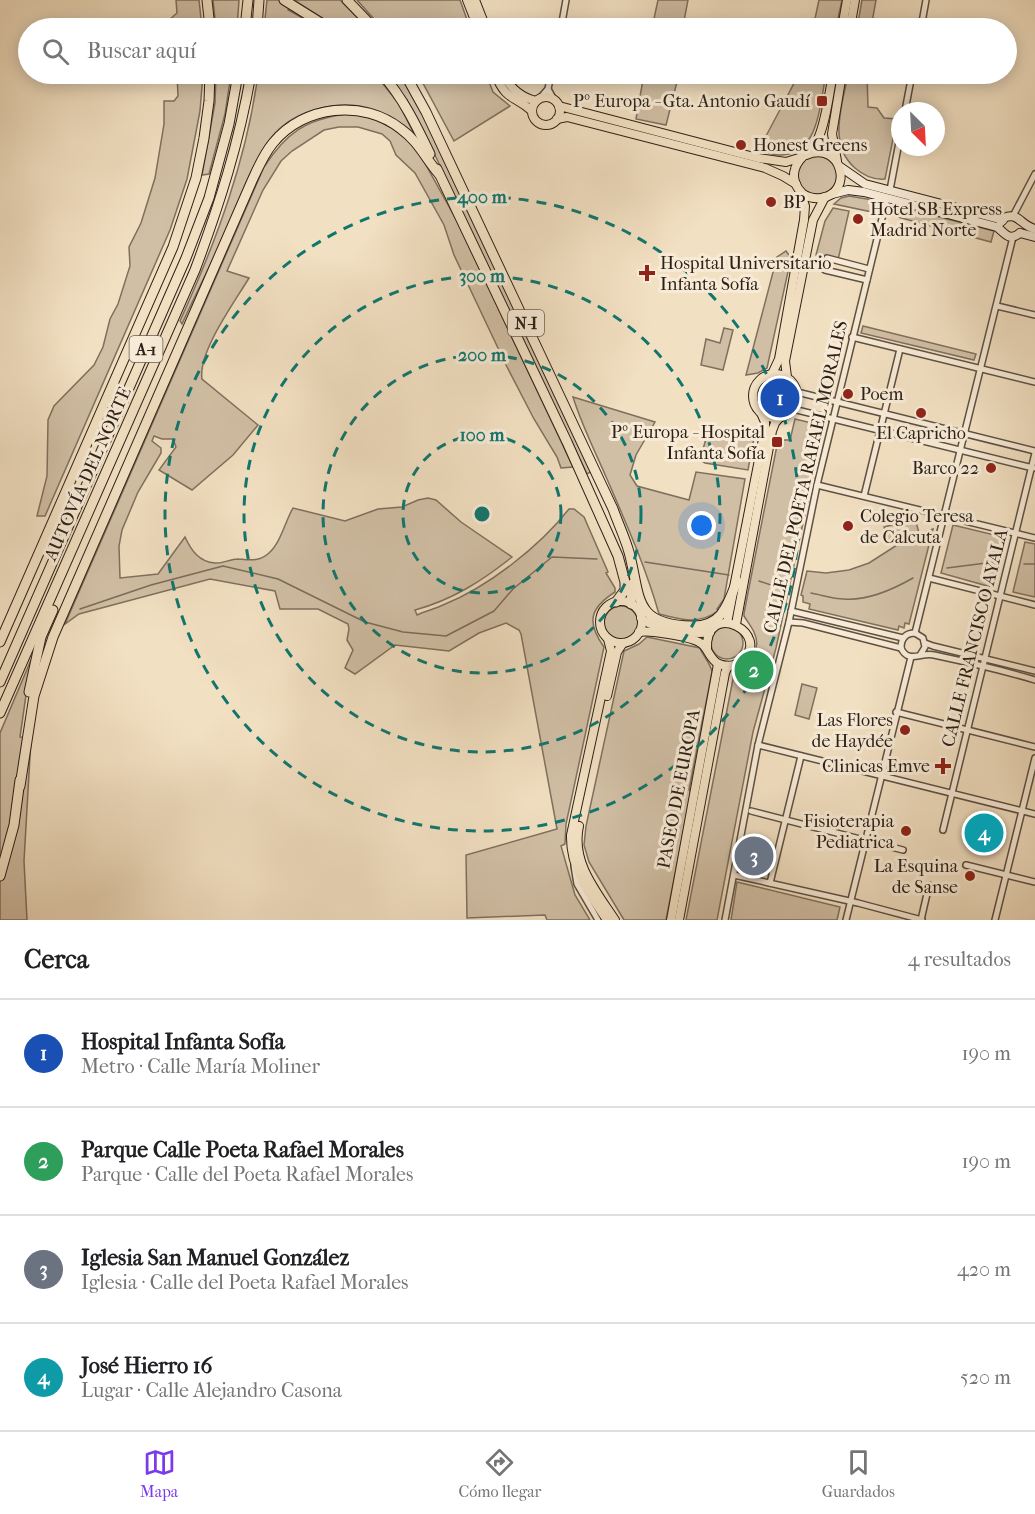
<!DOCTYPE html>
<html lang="es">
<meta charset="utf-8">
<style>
body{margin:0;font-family:"IM FELL French Canon",serif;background:#f6f6f6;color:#202124}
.compass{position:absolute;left:891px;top:102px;width:54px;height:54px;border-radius:50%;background:#fff;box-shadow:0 3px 15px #0003;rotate:156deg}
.you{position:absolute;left:702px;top:526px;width:21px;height:21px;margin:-15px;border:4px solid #fff;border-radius:50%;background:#1a73e8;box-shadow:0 0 0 9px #1a73e833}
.badge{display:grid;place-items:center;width:39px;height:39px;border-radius:50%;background:#7c3aed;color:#fff;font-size:20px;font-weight:700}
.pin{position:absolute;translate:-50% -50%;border:3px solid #fff;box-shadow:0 2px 6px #0006}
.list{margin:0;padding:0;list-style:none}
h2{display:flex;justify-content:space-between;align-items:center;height:78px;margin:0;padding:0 24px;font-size:26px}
h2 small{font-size:20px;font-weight:400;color:#757577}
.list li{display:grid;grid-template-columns:39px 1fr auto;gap:18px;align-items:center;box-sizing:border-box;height:108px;padding:0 24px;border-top:2px solid #e0e0e0}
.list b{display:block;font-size:22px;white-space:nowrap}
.list p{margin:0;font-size:20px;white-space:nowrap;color:#757577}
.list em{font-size:20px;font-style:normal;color:#757577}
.icon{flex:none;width:33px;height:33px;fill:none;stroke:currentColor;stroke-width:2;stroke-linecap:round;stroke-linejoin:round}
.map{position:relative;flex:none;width:1035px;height:920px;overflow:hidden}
.search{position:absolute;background:#fff;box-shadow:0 3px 15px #0003;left:18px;right:18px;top:18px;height:66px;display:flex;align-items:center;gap:15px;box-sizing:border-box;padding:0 21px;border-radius:33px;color:#757577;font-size:22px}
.sheet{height:510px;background:#fff}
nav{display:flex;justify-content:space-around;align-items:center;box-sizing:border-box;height:84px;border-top:2px solid #e0e0e0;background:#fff;font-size:16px;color:#757577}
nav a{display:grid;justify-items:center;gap:3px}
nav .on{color:#7c3aed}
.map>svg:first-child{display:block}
.green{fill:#d1bfa5;stroke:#7f705e;stroke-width:1.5}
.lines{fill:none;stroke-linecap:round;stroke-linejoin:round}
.stream{stroke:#7b6c5b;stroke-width:1.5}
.street-casing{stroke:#5e5042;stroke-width:8}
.secondary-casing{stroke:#2d2017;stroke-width:10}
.primary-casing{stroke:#2d2017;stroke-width:10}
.highway-casing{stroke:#2d2017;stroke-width:11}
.street{stroke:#f7ebd7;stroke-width:5}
.secondary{stroke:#f7ebd7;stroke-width:8}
.primary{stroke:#f2e0c2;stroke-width:8}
.highway{stroke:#f2e0c2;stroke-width:9}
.ring{fill:none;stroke:#0f766e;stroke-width:3;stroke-dasharray:10 8}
.poi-dot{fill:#8f2418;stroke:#f7ebd7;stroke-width:2}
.labels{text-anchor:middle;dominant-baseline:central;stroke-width:6;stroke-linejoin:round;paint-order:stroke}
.shield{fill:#f7ebd7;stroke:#6a5d51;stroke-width:1.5}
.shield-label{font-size:16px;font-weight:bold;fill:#2d2017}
.poi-label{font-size:18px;fill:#2d2017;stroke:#f7ebd7;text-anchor:end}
.street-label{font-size:18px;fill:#2d2017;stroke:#f7ebd7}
.centre{fill:#0f766e;stroke:#f7ebd7;stroke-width:3}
.ring-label{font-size:18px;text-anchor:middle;font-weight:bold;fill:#0f766e;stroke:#f7ebd7;stroke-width:6;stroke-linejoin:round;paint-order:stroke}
</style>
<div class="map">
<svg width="1035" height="920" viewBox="0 0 1035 920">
<rect width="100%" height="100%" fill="#f2e0c2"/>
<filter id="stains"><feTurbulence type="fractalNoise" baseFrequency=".00333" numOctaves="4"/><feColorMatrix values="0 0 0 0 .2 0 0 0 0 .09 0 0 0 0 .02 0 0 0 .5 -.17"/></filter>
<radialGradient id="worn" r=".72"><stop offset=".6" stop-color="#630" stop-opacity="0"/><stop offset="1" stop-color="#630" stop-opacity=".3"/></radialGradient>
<g class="green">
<polygon points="176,0 199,0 202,28 170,28 169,20 177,13"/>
<polygon points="213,0 239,0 237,28 216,28"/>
<polygon points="267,0 293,0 288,10 321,28 264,28"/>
<polygon points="294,0 340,0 368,28 338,28"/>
<polygon points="357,0 460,0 470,28 382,28"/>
<polygon points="658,0 688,0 683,26 689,28 652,28"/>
<polygon points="819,0 842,0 836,28 813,28"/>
<polygon points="862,0 876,0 871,28 857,28"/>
<polygon points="177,74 203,74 200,111 187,179 170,230 45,516 37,516 47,476 48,420 54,406 94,365 103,347 110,319 118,304 130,266 129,247 141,223 155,178 164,124 164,101 174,101 178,96"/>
<polygon points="216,74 231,74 225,114 209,174 202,175 215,103"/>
<path d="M258,74H375L399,104L414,134C402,125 389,115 375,110C341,98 293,109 271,138C252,163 243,193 231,220C216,255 198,289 182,324L180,321C216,242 247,159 258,74Z"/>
<polygon points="387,74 400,74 429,125 592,471 587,474 423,130 407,100"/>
<polygon points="418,74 486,74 493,92 510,106 454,141"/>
<polygon points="644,74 679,74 666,125 636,119"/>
<path d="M799,74H826C820,102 820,154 781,155C773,155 765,152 758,151Z"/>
<path d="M848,74H867L868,107L877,108L884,118L897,119L885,179C873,180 864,176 855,168C827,144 843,104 848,74Z"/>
<path d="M347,114L368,116L389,126L409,141L422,158L458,223L573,467L561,468L557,457L534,419L506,365L454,255L444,225L415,173L396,155L390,141L382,134L358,127H339L324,130L292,151L281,161L263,190L227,271L249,278C234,303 198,352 202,379L258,425L233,455L192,490L159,470L176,447L173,439H162L154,436L152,441L161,448V453L138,492L122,530L119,546L120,578L158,574L185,537C191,550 199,562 215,563C222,564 230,559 238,559C250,560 259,562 269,553C281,542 285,522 293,508L345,521L378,509L402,507L418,500L428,498L436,500L461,522L512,557C482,581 452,600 415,610L417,615C425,611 435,609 443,605C488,587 539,547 569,509H574L584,517L608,572L606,573L615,588V592C590,608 586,622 604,647L566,824L565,844L561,846L575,895L590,920H547L545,915L467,918L466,855L557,829L521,634L519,630L506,623L479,633L449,651L395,645L355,674L345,668L353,650L347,640L349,629L348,624L318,609H280L275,591L210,579L79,614L65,624L264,167C286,133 306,119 347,114Z"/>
<circle cx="817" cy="175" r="20"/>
<polygon points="849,196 879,201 877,213 834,204 841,198"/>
<polygon points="893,205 994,231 991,242 890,215"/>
<polygon points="833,208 849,211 838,260 816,255 825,221"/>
<polygon points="786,251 791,258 767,368 758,373 746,375 777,257"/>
<polygon points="863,326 976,354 974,360 861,333"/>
<polygon points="724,328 733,330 723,370 701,365 706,339 720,343"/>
<circle cx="775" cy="397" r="18"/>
<path d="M573,397L655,422L636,455L630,475L637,486L689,500L696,472L745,479L724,599L717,609L718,611C699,625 681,620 659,614C646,568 626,523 607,479C595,451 582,426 573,397Z"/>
<path d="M795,419L824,426L776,648L753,732L717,920H686L734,674L735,671C751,665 762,649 754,632C751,626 747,621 744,616V613L778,440H790Z"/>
<polygon points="711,429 754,438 748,470 705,463 700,460 707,435 710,435"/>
<polygon points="915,518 919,533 889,542 884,527"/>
<polygon points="953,525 1003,537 991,587 941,573"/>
<polygon points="933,529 909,624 905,623 904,628 899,626 898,630 809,609 810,604 803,602 803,596 801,595 807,571 826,573 849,570 869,563 908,538"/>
<polygon points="1025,542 1035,544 1035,597 1013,592"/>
<circle cx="621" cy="623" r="17"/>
<circle cx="727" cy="643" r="16"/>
<path d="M647,637L700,648C703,656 711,664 712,672L689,790L691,792L666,920H624L589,862L584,845L586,826L624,651L639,644Z"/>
<polygon points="31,660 20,737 31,739 24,861 27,920 0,920 0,733"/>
<polygon points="802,684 817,688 809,719 795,715"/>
<polygon points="737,882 840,907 837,920 731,920"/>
</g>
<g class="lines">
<g class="stream">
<polyline points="645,562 729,575"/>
<polyline points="1024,564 1035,564"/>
<polyline points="947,568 994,562"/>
<polyline points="759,581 783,589"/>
<path d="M811,593C822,595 833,599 844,599C868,601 892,590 913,578"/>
<polyline points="80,609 151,585 223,566 278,579 365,622 403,632 446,636 494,611 513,589 552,557 597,559"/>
</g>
<g class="street-casing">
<g id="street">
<polyline points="561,28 566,0"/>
<polyline points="921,28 926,0"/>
<polyline points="548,89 554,100"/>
<polyline points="540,98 548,89 551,74"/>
<polyline points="905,111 912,74"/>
<polyline points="890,190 900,137"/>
<polyline points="1013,216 1035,174"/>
<polyline points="827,258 869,269"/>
<polyline points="825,270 867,280"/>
<polyline points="997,306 1035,315"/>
<polyline points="852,337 1035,382"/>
<polyline points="797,392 1035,451"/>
<polyline points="793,409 1033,468"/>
<polyline points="817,485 1035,538"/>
<polyline points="864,496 900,349"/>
<polyline points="929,578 1035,605"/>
<polyline points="791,611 903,638"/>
<polyline points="789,622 803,623 901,648"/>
<polyline points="915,633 1013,237"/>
<polyline points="925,643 933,646 1035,671"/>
<path d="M920,655L925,647L923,638L915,633C906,633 901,638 901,648C908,664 921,652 934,655C967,662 1002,670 1035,680"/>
<polyline points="896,712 1035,747"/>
<polyline points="758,745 1035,814"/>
<polyline points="751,811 903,850"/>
<polyline points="943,830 1035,453"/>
<polyline points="966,865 1035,882"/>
<polyline points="574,866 577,884 598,920"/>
<polyline points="734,875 858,903 922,920"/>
<polyline points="770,883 801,756"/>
<polyline points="725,920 758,745 789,622 817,485 887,198"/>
<polyline points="846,920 911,657"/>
<polyline points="921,920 929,885"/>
<polyline points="995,920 1035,758"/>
</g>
</g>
<g class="secondary-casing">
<g id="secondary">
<polyline points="839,166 865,184 1003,220"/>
<path d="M832,194L848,190L864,192L997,227C1005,233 1009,242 1020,233"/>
<path d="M1001,222L1004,218C1018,211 1021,226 1035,229"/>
<polyline points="1020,233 1035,237"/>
</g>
</g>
<g class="primary-casing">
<g id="primary">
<polyline points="467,0 478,28"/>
<polyline points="475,0 486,28"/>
<polyline points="842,28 847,0"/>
<polyline points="850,28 855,0"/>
<path d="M495,74C507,102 513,94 532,111"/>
<path d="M503,74C510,88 520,97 536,101"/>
<circle cx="546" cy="111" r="14"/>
<polyline points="559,106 758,158 786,162 802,157"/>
<polyline points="557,119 567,117 765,168 783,176 796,184"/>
<path d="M806,155C843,140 854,194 821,198C815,199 808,197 803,194C796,188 792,178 795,169C798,157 811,151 817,141C826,123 829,93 833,74"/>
<polyline points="837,161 832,134 842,74"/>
<circle cx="775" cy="396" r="22"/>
<polyline points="772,374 779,359 804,220 805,206 800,192"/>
<polyline points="787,377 785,361 813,220 825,197"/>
<circle cx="621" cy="622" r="21"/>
<path d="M641,618C652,629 695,635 710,632"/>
<polyline points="727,623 765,429 765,422 761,413"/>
<polyline points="736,624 772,431 775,423 780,417"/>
<path d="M639,632C650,630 694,637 702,644C709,650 710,660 719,664C727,667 735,666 741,661C775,635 705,597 707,649"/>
<polyline points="607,696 617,652 623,643"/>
<path d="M579,826C571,862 596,891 615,920"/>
<path d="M607,920C589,894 570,868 571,835L611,651L608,639"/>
<polyline points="671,920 718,664"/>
<polyline points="679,920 725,673 728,666"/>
</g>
</g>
<g class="highway-casing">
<g id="highway">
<polyline points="207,0 210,28"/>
<polyline points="284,0 329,28"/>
<polyline points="347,0 374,28"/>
<polyline points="245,28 248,0"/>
<polyline points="257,28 259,0"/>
<path d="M382,74C403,98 416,125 430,154"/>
<path d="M405,74L426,112L613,509C618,523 625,538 629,552C641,596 632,625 692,626C722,627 728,604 737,581"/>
<polyline points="437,169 567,442 618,556 625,582 625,590 616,602"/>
<polyline points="631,604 632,584"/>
<polyline points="0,642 173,247 196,178 204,138 209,101 210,74"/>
<polyline points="0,682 186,258 209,198 229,124 238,74"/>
<polyline points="29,692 41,637 53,610"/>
<path d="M0,713L195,270C220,203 239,143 251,74"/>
<path d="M20,786L34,696L53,637L251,183C257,170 263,155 273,143C304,105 363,99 401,129C418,141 426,159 439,174"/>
<polyline points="0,876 14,825 20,780"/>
</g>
</g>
<use href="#street" class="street"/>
<use href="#secondary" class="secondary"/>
<use href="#primary" class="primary"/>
<use href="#highway" class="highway"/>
</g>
<g class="ring">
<circle cx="482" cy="514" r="79"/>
<circle cx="482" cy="514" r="159"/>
<circle cx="482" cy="514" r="238"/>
<circle cx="482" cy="514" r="317"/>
</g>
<g class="poi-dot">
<rect x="816" y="95" width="12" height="12" rx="3"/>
<circle cx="741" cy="145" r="6"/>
<circle cx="771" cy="202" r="6"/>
<circle cx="858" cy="219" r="6"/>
<path d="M644 264h6v6h6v6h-6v6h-6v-6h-6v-6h6z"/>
<circle cx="848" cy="394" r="6"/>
<circle cx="921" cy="413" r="6"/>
<rect x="771" y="436" width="12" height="12" rx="3"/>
<circle cx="991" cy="468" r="6"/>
<circle cx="848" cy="526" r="6"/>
<circle cx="905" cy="730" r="6"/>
<path d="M940 757h6v6h6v6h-6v6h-6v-6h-6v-6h6z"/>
<circle cx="906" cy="831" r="6"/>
<circle cx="970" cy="876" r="6"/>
</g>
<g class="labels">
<g class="shield">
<rect x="508" y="310" width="36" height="26" rx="4.5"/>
<rect x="129.5" y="336" width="33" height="26" rx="4.5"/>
</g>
<g class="shield-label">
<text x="526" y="323">N-I</text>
<text x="146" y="349">A-1</text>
</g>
<g class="poi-label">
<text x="810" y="101">Pº Europa - Gta. Antonio Gaudí</text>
<text x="753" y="145" text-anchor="start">Honest Greens</text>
<text x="783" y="202" text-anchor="start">BP</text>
<text x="870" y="209" text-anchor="start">Hotel SB Express<tspan x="870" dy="21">Madrid Norte</tspan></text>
<text x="660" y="263" text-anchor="start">Hospital Universitario<tspan x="660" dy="21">Infanta Sofía</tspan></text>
<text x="860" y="394" text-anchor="start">Poem</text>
<text x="765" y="432">Pº Europa - Hospital<tspan x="765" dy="21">Infanta Sofía</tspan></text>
<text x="921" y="433" text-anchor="middle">El Capricho</text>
<text x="979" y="468">Barco 22</text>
<text x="860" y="516" text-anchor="start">Colegio Teresa<tspan x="860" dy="21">de Calcuta</tspan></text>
<text x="893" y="720">Las Flores<tspan x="893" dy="21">de Haydée</tspan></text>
<text x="930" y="766">Clinicas Emve</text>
<text x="894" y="821">Fisioterapia<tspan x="894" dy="21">Pediatrica</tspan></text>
<text x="958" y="866">La Esquina<tspan x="958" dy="21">de Sanse</tspan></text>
</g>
<g class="street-label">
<text transform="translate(88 474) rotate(-66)">AUTOVÍA DEL NORTE</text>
<text transform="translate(806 477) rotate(-77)">CALLE DEL POETA RAFAEL MORALES</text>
<text transform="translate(975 638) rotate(-76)">CALLE FRANCISCO AYALA</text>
<text transform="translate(679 789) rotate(-79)">PASEO DE EUROPA</text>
</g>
</g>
<circle cx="482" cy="514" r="9" class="centre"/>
<g class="ring-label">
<text x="482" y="203">400 m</text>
<text x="482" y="282">300 m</text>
<text x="482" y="361">200 m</text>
<text x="482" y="441">100 m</text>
</g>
<rect width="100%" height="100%" filter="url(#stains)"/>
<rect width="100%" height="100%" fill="url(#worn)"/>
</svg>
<svg class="compass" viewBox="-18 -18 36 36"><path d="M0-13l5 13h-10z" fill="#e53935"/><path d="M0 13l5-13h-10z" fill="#757577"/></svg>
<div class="you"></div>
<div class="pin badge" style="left:780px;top:398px;background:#1a4fb4">1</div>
<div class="pin badge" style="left:754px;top:670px;background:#2e9e5b">2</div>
<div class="pin badge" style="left:754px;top:856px;background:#6b7280">3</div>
<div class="pin badge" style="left:984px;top:833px;background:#0f9aa8">4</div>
<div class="search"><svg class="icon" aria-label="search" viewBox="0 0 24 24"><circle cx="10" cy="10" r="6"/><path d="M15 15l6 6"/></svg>Buscar aquí</div>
</div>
<section class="sheet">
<h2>Cerca<small>4 resultados</small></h2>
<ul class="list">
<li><span class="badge" style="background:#1a4fb4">1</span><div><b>Hospital Infanta Sofía</b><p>Metro · Calle María Moliner</p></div><em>190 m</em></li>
<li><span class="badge" style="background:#2e9e5b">2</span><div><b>Parque Calle Poeta Rafael Morales</b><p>Parque · Calle del Poeta Rafael Morales</p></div><em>190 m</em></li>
<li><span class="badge" style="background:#6b7280">3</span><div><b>Iglesia San Manuel González</b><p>Iglesia · Calle del Poeta Rafael Morales</p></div><em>420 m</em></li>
<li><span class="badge" style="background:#0f9aa8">4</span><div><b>José Hierro 16</b><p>Lugar · Calle Alejandro Casona</p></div><em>520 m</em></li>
</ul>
</section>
<nav>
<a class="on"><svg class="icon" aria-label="map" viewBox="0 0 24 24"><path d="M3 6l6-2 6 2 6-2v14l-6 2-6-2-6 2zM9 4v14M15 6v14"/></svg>Mapa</a>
<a><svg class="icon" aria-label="directions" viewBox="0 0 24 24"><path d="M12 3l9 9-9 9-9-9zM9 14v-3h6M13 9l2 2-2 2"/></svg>Cómo llegar</a>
<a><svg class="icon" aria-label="saved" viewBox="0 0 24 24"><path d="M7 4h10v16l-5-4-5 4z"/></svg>Guardados</a>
</nav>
